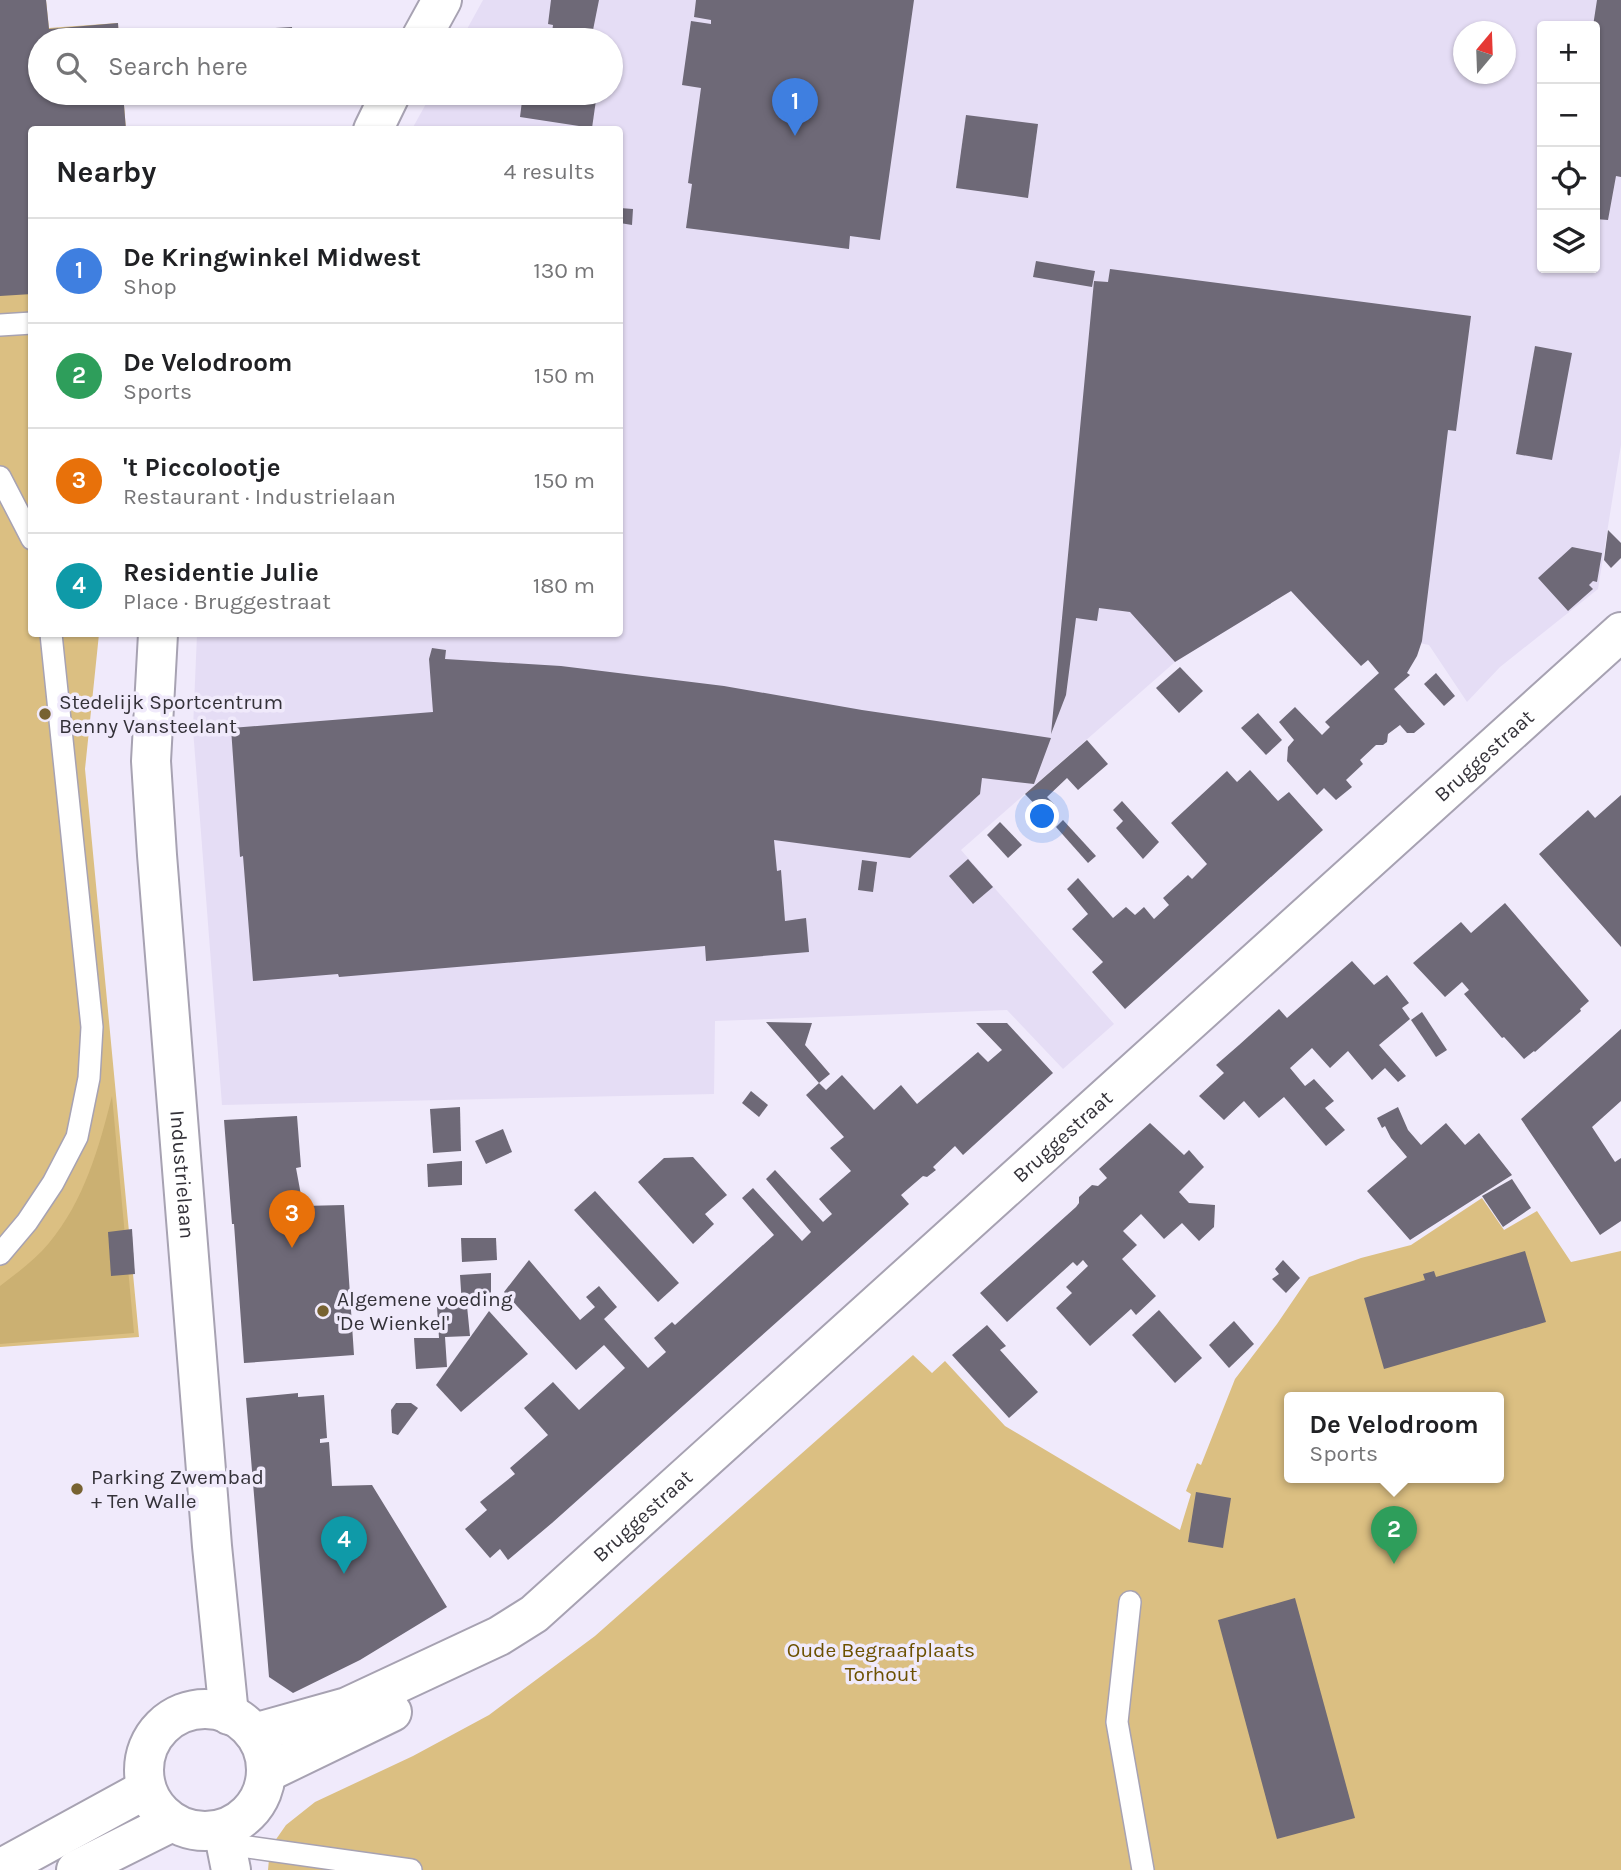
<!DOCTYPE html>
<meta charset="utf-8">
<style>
body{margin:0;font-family:Karla,sans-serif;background:#f2f2f2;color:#202124}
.controls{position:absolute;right:21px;top:21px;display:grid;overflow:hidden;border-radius:7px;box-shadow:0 2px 5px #0004}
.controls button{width:63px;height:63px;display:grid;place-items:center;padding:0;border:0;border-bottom:2px solid #e0e0e0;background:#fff;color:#202124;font:35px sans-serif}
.compass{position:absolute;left:1453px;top:21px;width:63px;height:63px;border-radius:50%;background:#fff;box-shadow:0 2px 5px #0004;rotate:19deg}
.you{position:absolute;left:1043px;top:817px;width:24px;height:24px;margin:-18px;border:5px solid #fff;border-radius:50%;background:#1a73e8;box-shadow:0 0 0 10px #1a73e833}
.badge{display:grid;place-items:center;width:46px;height:46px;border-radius:50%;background:#d93025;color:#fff;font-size:23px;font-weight:700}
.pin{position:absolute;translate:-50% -58px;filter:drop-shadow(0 2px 4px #0008)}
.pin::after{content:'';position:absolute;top:37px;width:24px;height:21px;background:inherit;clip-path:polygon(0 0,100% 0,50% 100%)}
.popup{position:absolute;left:1284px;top:1392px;width:220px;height:91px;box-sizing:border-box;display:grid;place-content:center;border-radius:7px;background:#fff;filter:drop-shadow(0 2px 5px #0005);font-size:23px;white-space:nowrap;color:#757577}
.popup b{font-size:26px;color:#202124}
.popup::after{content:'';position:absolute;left:50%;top:100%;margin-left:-14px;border:14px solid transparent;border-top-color:#fff}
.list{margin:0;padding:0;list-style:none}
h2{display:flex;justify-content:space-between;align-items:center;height:91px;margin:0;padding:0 28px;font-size:30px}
h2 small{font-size:23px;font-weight:400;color:#757577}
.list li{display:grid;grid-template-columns:46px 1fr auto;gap:21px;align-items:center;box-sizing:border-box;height:105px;padding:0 28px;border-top:2px solid #e0e0e0}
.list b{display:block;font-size:26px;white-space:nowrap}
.list p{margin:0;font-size:23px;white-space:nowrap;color:#757577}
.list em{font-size:23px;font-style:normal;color:#757577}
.icon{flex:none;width:38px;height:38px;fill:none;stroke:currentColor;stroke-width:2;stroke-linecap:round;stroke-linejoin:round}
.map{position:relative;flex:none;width:1621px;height:1870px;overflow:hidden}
.search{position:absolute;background:#fff;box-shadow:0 2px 5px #0004;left:28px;top:28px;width:595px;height:77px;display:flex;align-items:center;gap:18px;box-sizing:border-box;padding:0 24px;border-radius:38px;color:#757577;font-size:26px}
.panel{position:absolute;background:#fff;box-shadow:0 2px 5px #0004;left:28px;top:126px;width:595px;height:511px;border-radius:7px}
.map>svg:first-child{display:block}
.built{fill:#e5ddf5;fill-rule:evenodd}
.green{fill:#dbbf82;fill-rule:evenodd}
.forest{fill:#cbb072}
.building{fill:#6e6977}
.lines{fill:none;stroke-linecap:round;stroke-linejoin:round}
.lane-casing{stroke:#a7a2b2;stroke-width:24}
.street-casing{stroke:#a7a2b2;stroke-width:42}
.secondary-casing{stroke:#a7a2b2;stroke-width:42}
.lane{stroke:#fff;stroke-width:21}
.street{stroke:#fff;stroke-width:38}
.secondary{stroke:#fff;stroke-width:38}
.poi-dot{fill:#776231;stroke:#f0eafb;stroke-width:2.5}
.labels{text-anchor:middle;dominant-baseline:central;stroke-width:7;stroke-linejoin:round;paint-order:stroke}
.poi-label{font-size:21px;fill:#343239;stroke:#f0eafb;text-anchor:start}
.street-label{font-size:21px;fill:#343239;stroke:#f0eafb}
.park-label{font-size:21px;fill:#6c5000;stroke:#f0eafb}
</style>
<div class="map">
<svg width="1621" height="1870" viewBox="0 0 1621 1870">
<rect width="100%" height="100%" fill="#f0eafb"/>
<path class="built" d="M483,0H1621V445L1598,589L1500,667L1467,702L1429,645L1374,634L1360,650L1291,591L1175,662L961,850L1114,1024L1063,1069L1007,1010L715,1021L714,1094L222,1105L193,729L197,634H620V130L412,129L432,93H611V40H461ZM1542,26H1595V268H1542ZM1464,32H1506V74H1464Z"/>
<g class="green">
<polygon points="0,0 46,0 49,28 118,23 119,40 40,40 40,93 123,93 126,129 32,130 32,634 99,634 85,769 139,1337 0,1347"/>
<path d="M1482,1198L1504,1230L1537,1211L1571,1262L1621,1251V1870H268L270,1848L286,1825L315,1802L413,1756L489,1715L595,1636L913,1355L932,1373L945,1361L1005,1426L1180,1530L1191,1494L1186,1491L1197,1463L1201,1465L1235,1379L1277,1324L1309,1277L1361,1258L1411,1245ZM1289,1398H1499V1478H1289Z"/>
</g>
<path class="forest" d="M112,1096L134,1333L0,1344V1286C17,1273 35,1260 49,1243C84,1201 99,1148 112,1096Z"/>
<g class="building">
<polygon points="0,0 46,0 49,29 118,23 119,40 40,40 40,93 123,93 126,130 32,130 32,294 0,296"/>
<polygon points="551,0 599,0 591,40 551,40 553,25 548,24"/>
<polygon points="696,0 914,0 880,240 850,236 849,249 686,228 692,184 688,183 701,88 682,85 691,21 711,24 711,20 694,17"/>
<polygon points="1597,0 1621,0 1621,177 1616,176 1608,220 1595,219 1595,26 1593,26"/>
<polygon points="292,27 293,40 228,40 227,31"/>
<polygon points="523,93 597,93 592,128 520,117"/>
<polygon points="966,115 1038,124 1028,198 956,188"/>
<polygon points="620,208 633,209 632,225 620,223"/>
<polygon points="1036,261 1095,271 1092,287 1033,277"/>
<polygon points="1110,269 1471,316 1456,431 1448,430 1422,641 1417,656 1407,673 1410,675 1394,689 1425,724 1414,733 1407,733 1400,725 1388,734 1387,742 1383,745 1376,745 1360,760 1363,764 1346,780 1352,787 1336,800 1324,788 1317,795 1287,761 1288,747 1294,740 1279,722 1295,707 1322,735 1330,727 1325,722 1379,673 1368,660 1361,666 1291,591 1175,662 1130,612 1099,608 1097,621 1076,618 1066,695 1051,734 1094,281 1108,282"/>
<polygon points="1535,346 1572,353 1552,460 1516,454"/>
<polygon points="1608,530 1621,543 1621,558 1611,568 1604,560"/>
<polygon points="1572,547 1602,553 1597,582 1593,581 1589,585 1593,589 1568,611 1538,578"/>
<polygon points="432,648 446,650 445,659 561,666 724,686 862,710 1051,738 1034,784 982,778 980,794 910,858 774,840 777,871 781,870 785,921 806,918 809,952 706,961 705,946 339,977 338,974 253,981 243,856 240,857 231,728 433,712 429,659"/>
<polygon points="1180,667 1203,691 1179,713 1156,688"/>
<polygon points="1436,673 1455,696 1444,706 1424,684"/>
<polygon points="1258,713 1282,740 1266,755 1241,728"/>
<polygon points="1087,740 1108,764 1078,790 1067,778 1047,797 1054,804 1043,813 1025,794"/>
<polygon points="1250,770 1278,801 1289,792 1323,830 1125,1009 1092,972 1103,962 1072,929 1088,914 1067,889 1078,878 1113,918 1126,907 1135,915 1144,907 1154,919 1169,905 1163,898 1188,875 1192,879 1207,864 1171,823 1227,771 1237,782"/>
<polygon points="1621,795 1621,947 1539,854 1588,810 1595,818"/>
<polygon points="1122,801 1159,842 1143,859 1116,828 1123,821 1113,810"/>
<polygon points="1063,820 1096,856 1088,863 1056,827"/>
<polygon points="1000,822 1022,845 1008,858 987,835"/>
<polygon points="968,859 993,887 973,904 949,876"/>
<polygon points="862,860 877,862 873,892 858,890"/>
<polygon points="1505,903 1589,1001 1580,1009 1581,1011 1535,1052 1534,1051 1524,1059 1504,1037 1502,1038 1464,994 1469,990 1462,982 1445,997 1413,963 1461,922 1471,933"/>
<polygon points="1352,961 1374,985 1387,975 1409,1003 1402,1008 1410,1019 1379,1045 1406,1076 1398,1082 1385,1068 1372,1080 1348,1051 1330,1068 1312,1048 1290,1068 1305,1086 1314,1079 1334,1101 1325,1108 1345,1130 1326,1146 1284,1097 1259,1118 1244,1101 1224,1120 1199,1096 1224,1073 1216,1065 1239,1045 1279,1009 1287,1018"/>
<polygon points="1422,1012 1447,1050 1436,1057 1411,1020"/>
<polygon points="766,1022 812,1023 805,1045 830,1074 819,1083"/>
<polygon points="976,1023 1007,1023 1053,1073 963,1155 955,1146 933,1167 936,1170 927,1177 923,1176 901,1195 909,1204 552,1523 508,1560 500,1549 490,1558 465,1529 487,1510 480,1502 515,1474 510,1468 548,1435 524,1408 553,1382 579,1410 625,1368 604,1345 576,1370 504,1292 529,1260 580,1320 595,1307 586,1297 599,1286 617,1307 604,1319 648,1368 666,1352 654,1338 672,1322 675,1325 774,1235 742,1198 753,1188 802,1241 811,1232 766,1179 775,1170 823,1222 832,1214 819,1199 851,1171 830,1148 844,1137 806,1095 819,1083 826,1090 842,1075 874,1110 901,1085 917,1104 978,1052 988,1062 1002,1050"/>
<polygon points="1621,1029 1621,1101 1592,1127 1615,1162 1621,1158 1621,1221 1600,1235 1521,1119"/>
<polygon points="751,1091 768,1105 759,1117 742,1103"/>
<polygon points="460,1107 461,1151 433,1153 430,1109"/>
<polygon points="1398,1107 1408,1130 1421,1145 1446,1123 1465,1145 1479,1133 1512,1175 1410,1240 1367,1191 1407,1157 1391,1138 1385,1126 1382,1128 1377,1118"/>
<polygon points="297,1116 301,1167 296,1168 303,1206 344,1205 354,1355 244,1363 234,1224 232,1224 224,1120"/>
<polygon points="1150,1123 1184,1155 1189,1150 1204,1167 1179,1192 1189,1203 1215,1205 1214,1227 1199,1241 1182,1223 1164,1239 1141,1214 1123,1231 1137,1245 1122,1259 1156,1296 1136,1315 1131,1309 1090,1346 1056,1308 1072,1293 1066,1287 1088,1266 1083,1260 1077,1266 1073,1262 1007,1322 980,1293 1076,1207 1079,1203 1079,1197 1092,1185 1098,1186 1107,1178 1099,1169"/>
<polygon points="503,1129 512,1152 486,1164 475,1141"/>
<polygon points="693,1157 727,1195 705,1214 714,1224 693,1244 638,1182 664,1158"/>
<polygon points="462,1161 462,1185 428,1187 427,1164"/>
<polygon points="1512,1179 1531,1208 1503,1227 1482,1196"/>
<polygon points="595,1191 679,1283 658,1302 574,1210"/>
<polygon points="132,1229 135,1274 111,1276 108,1232"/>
<polygon points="461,1238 496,1238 497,1260 462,1262"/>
<polygon points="1525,1251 1546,1322 1384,1369 1364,1298 1425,1280 1423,1274 1434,1271 1436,1277"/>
<polygon points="1283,1260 1300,1278 1286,1293 1272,1279 1279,1274 1275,1269"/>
<polygon points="491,1273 491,1303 467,1306 470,1336 445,1337 447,1367 416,1369 414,1338 439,1338 437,1307 462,1306 460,1275"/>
<polygon points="1159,1310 1202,1358 1175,1383 1132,1335"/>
<polygon points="489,1311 528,1354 461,1412 436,1385"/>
<polygon points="1234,1321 1254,1344 1229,1368 1209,1345"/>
<polygon points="987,1325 1006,1346 1000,1350 1038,1392 1009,1418 952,1355"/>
<polygon points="298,1393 298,1397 324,1395 327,1438 320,1439 320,1443 329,1442 332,1486 372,1485 447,1607 360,1660 293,1693 269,1677 246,1398"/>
<polygon points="396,1403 411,1403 418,1408 398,1435 392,1433 391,1410"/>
<polygon points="1196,1492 1231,1498 1223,1548 1188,1542"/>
<polygon points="1295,1598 1355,1818 1277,1839 1218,1620"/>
</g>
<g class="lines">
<g class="lane-casing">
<g id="lane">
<polyline points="0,325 32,323"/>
<polyline points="0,477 32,539"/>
<polyline points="0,1254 27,1222 53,1183 77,1137 89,1078 92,1027 51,634"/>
<polyline points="1130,1602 1117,1722 1143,1870"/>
<polyline points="226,1844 411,1870"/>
</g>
</g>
<g class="street-casing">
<g id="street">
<polyline points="420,40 442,0"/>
<polyline points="373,130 391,93"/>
<path id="s1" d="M158,634L151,761L157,855L212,1546L229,1715"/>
<polyline points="223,1830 231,1870"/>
</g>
</g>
<g class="secondary-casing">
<g id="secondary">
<circle cx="205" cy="1770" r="61"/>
<path id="s2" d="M254,1733L347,1707L499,1636L534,1614L1621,632"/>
<polyline points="266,1773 392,1712"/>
<polyline points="0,1869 146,1789"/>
<polyline points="76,1870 172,1822"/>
</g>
</g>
<use href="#lane" class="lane"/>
<use href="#street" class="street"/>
<use href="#secondary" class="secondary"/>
</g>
<g class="poi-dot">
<circle cx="45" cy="714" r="7"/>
<circle cx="323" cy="1311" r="7"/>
<circle cx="77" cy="1489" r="7"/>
</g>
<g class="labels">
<g class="poi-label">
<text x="59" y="702">Stedelijk Sportcentrum<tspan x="59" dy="24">Benny Vansteelant</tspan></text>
<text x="337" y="1299">Algemene voeding<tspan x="337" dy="24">'De Wienkel'</tspan></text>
<text x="91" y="1477">Parking Zwembad<tspan x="91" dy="24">+ Ten Walle</tspan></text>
</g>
<g class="street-label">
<text stroke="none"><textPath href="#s2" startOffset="1586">Bruggestraat</textPath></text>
<text stroke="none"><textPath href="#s2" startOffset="1018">Bruggestraat</textPath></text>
<text stroke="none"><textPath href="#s1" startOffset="542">Industrielaan</textPath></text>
<text stroke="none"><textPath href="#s2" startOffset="452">Bruggestraat</textPath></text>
</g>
<g class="park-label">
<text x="881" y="1650">Oude Begraafplaats<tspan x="881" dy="24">Torhout</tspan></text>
</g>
</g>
</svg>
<div class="controls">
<button>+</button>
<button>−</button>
<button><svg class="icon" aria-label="locate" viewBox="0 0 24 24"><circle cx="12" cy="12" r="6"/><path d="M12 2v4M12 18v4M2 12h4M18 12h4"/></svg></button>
<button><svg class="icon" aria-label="layers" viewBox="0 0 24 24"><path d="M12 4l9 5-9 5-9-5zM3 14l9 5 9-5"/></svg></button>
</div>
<svg class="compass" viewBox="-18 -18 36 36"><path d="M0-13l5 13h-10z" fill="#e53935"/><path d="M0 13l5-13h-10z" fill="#757577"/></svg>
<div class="you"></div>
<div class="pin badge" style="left:795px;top:136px;background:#3f7fe0">1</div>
<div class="pin badge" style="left:1394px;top:1564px;background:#2e9e5b">2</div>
<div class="popup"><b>De Velodroom</b>Sports</div>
<div class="pin badge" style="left:292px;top:1248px;background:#e8710a">3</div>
<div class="pin badge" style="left:344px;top:1574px;background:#0f9aa8">4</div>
<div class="search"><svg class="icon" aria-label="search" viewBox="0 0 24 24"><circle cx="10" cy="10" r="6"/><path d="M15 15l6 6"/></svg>Search here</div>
<section class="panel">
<h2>Nearby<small>4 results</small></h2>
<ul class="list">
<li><span class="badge" style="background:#3f7fe0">1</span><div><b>De Kringwinkel Midwest</b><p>Shop</p></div><em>130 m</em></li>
<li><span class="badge" style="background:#2e9e5b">2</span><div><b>De Velodroom</b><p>Sports</p></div><em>150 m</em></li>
<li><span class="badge" style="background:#e8710a">3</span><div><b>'t Piccolootje</b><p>Restaurant · Industrielaan</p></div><em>150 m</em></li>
<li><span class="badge" style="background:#0f9aa8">4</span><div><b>Residentie Julie</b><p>Place · Bruggestraat</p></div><em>180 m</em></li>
</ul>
</section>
</div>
